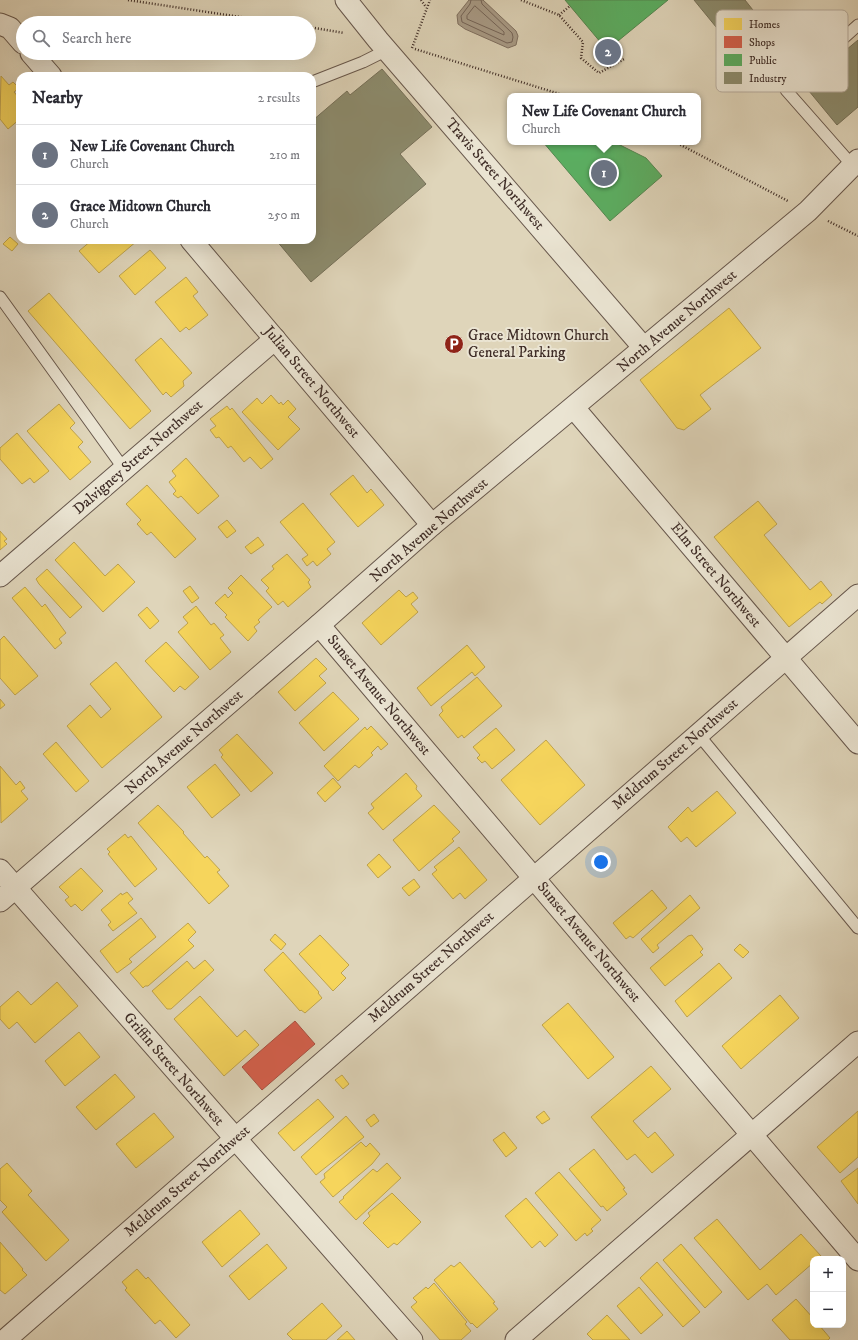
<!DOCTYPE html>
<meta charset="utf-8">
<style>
body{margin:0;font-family:"IM FELL DW Pica",serif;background:#f2f2f3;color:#2b2b33}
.controls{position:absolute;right:12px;bottom:12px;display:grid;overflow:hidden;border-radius:8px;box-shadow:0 4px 16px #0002}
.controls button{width:36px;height:36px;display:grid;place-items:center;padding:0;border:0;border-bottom:1px solid #e1e1e2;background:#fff;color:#2b2b33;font:20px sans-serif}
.you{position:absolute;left:601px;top:862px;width:14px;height:14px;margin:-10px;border:3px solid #fff;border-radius:50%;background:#1a73e8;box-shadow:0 0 0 6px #1a73e833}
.badge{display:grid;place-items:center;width:26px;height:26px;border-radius:50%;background:#7c3aed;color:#fff;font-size:13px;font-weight:700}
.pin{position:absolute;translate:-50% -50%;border:2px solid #fff;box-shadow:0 1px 4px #0006}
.popup{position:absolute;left:507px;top:93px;width:194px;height:52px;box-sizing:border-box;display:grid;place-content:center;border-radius:8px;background:#fff;filter:drop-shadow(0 1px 3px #0005);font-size:13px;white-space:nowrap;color:#7c7c81}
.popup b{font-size:15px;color:#2b2b33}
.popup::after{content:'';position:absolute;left:50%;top:100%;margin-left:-8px;border:8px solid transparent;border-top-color:#fff}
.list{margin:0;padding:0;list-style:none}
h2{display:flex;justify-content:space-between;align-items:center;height:52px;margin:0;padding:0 16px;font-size:17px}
h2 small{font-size:13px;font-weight:400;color:#7c7c81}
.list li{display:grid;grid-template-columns:26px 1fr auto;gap:12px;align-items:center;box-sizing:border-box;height:60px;padding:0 16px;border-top:1px solid #e1e1e2}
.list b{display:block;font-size:15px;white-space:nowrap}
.list p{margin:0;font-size:13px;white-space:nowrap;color:#7c7c81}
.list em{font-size:13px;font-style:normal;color:#7c7c81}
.icon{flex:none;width:22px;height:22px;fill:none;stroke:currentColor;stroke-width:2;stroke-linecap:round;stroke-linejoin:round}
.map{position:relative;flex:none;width:858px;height:1340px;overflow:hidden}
.search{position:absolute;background:#fff;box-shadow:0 4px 16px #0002;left:16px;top:16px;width:300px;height:44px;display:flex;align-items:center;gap:10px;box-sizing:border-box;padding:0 14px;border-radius:22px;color:#7c7c81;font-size:15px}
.panel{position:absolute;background:#fff;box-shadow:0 4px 16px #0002;left:16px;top:72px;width:300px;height:172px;border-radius:12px}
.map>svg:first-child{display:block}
.water{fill:#a99c88;stroke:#7f7061}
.homes{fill:#f6d55c;stroke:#bfa34c}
.shops{fill:#d6604d;stroke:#a95142}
.public{fill:#5aae61;stroke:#528750}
.industry{fill:#8c8c6e;stroke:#757059}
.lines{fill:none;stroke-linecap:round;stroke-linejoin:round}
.shore{stroke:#746458;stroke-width:1}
.service-casing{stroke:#67574c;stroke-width:13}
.minor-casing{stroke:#67574c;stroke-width:23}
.path{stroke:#3f2d27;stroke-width:2.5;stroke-dasharray:1 2;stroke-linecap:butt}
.service{stroke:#eae4d2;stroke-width:11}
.minor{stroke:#eae4d2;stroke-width:21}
.labels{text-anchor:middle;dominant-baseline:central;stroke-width:4;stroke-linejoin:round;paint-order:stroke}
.street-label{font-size:15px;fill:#3f2d27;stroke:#eae4d2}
.poi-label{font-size:15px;fill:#3f2d27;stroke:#eae4d2;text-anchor:start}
.key{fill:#eae4d2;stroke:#b7ad9f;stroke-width:1}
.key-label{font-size:11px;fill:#3f2d27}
</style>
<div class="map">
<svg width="858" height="1340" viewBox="0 0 858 1340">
<rect width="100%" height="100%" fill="#dfd5ba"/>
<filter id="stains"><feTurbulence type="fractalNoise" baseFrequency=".005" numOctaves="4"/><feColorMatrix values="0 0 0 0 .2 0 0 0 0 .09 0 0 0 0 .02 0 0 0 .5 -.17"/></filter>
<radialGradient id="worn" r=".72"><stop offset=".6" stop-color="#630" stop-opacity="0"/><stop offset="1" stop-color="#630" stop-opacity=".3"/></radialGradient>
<polygon class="water" points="469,0 483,0 516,31 518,36 516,45 508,48 465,29 458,24 457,15"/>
<g class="homes">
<polygon points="1,76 9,85 13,82 19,88 14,92 20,99 20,119 8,129 0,119"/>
<polygon points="10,237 18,244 12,251 3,244"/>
<polygon points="92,240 135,240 137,241 99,273 79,251"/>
<polygon points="150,250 166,268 135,295 119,276"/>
<polygon points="186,277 198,292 193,296 208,315 189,330 186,327 180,332 155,302"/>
<polygon points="49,293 151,411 130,429 28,311"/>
<polygon points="729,308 761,348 700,395 711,409 684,430 677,428 640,380"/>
<polygon points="161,338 192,373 183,381 184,386 171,397 166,392 163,395 135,360"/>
<polygon points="271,395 279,404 281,402 283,405 288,400 296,409 288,417 300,429 278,450 242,412 257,398 262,404"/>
<polygon points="59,404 75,423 70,428 83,442 78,447 91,462 70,480 27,431"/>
<polygon points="227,406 230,410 232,408 273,459 261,469 250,457 244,462 231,446 228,448 219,437 216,438 210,430 216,426 210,419"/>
<polygon points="17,433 49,471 34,483 30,478 22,484 0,459 0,448"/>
<polygon points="186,458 219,496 198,514 181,496 178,498 173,494 176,491 169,482 176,476 172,471"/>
<polygon points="353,475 367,493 371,489 384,505 358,527 330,494"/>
<polygon points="147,485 196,539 175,558 151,532 147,535 137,524 141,520 126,504"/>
<polygon points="758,501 777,524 764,535 810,590 821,581 832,595 822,604 820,602 789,627 714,537"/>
<polygon points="303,503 335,542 327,549 331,554 317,566 313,561 307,566 302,559 308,555 280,522"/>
<polygon points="227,520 236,531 227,538 218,527"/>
<polygon points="0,531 7,539 4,541 7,544 0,550"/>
<polygon points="258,537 264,545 251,554 245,547"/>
<polygon points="74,542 105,576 118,564 135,582 103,612 55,560"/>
<polygon points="287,554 310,580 308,582 311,587 288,607 283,601 278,605 266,591 269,588 261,580 274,569 272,566"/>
<polygon points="47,569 82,607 70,618 39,584 36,579"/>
<polygon points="241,575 272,607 258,620 260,622 254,627 257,631 248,641 225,617 227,615 215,603 225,594 228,598 233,593 228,588"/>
<polygon points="190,586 199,598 192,603 183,591"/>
<polygon points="25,587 42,607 45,604 66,633 59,639 62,643 55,649 12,598"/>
<polygon points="399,590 406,597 413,592 418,598 411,604 418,612 381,645 362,623"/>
<polygon points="196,606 211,625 214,623 224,635 220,638 231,652 210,670 178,632 188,623 183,617"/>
<polygon points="147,607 159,621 150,629 138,615"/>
<polygon points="4,636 38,676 15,695 0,678 0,640"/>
<polygon points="166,642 199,677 185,690 180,686 174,692 145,661"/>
<polygon points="467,645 485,667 475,676 472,672 431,706 417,688"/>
<polygon points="316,658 327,669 319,676 326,683 295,711 278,692"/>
<polygon points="116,662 162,717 102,768 67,726 90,705 101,718 111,709 90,684"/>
<polygon points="477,677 502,706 464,738 462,735 458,738 439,715 443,711 441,707"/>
<polygon points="333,692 359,719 324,751 299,723"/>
<polygon points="0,699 5,705 0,709"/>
<polygon points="371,726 388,744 381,750 378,746 371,753 373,755 359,768 355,765 338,781 324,766 365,727 367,730"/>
<polygon points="496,728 515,750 492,769 485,761 482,763 477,758 480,755 473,747"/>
<polygon points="237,734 273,773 251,792 221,757 223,755 219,750"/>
<polygon points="546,740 585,785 540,825 501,780"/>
<polygon points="56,742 89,781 76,792 43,754"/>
<polygon points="215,764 240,795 212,818 187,787"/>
<polygon points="0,766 16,785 20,781 25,788 21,791 28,799 1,823"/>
<polygon points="406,773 417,786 416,789 422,796 383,830 368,813 374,808 371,804"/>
<polygon points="333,778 341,787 325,802 317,793"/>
<polygon points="717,791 736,813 696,847 687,837 681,842 668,827 688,807 692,812"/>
<polygon points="158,805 184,832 183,833 205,858 207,856 220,870 217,872 229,886 209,904 138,823"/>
<polygon points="434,805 460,832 452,839 454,841 419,871 393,840"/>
<polygon points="125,834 128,838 131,836 157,869 135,887 108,854 110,852 107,849"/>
<polygon points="459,847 487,880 465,899 460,893 453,899 432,874 437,870 434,867"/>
<polygon points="379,854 391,867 378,878 367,865"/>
<polygon points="81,868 103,891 82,911 75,904 71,907 65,900 69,897 59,887"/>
<polygon points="414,879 420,887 409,896 402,888"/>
<polygon points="652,890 667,908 633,938 630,936 626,939 613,923"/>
<polygon points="127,892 133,899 128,903 137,913 113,931 108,925 111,922 101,910 121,893 122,895"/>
<polygon points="690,895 700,908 657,945 659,948 653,953 641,939"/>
<polygon points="141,918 156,937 129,959 132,962 117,973 100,951"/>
<polygon points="188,923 196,932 188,940 194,946 148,986 145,986 143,988 130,973"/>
<polygon points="275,934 286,944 281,950 270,940"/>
<polygon points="320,935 349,965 341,973 346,978 333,991 299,954"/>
<polygon points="692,935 703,949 700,952 703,955 665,986 650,968 688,936"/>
<polygon points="740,944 749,952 743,958 734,950"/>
<polygon points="283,952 319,992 318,993 322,998 305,1013 301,1010 300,1011 264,970"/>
<polygon points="205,960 214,970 171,1009 167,1009 152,991 187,961 194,969"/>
<polygon points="719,963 732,978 687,1017 675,1001"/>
<polygon points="57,982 78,1006 35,1043 17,1022 9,1029 0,1019 0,1007 18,991 31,1005"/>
<polygon points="780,995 799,1018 741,1069 722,1046"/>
<polygon points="200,996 237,1037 245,1030 259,1045 224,1076 174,1019"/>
<polygon points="568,1003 614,1057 588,1079 542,1025"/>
<polygon points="79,1032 100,1057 65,1086 45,1061"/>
<polygon points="651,1066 671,1089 633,1121 648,1138 655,1132 674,1155 652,1173 635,1154 627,1160 591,1117"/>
<polygon points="115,1074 135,1097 96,1130 76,1107"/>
<polygon points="342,1075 349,1084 343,1089 335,1080"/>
<polygon points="318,1099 334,1117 294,1151 278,1133"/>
<polygon points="544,1111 550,1119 542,1124 536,1117"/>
<polygon points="858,1111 858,1157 840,1173 817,1147"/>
<polygon points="154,1113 174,1137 136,1168 116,1144"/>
<polygon points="374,1114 379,1121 371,1127 366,1120"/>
<polygon points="346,1116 364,1137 316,1175 301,1157"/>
<polygon points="504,1132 517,1148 506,1157 493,1140"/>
<polygon points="361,1142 366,1147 370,1143 380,1154 372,1164 333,1197 320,1182 325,1178 324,1174"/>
<polygon points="594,1149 625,1188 623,1189 627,1194 607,1211 603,1206 601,1207 569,1169"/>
<polygon points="7,1163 32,1191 28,1195 69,1240 46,1261 2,1212 7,1207 0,1200 0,1169"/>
<polygon points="387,1163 401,1178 356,1220 339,1202 344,1198 343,1197 373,1169 377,1172"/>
<polygon points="858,1168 858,1204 841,1181"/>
<polygon points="559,1172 601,1220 591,1229 593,1231 587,1236 585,1233 576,1241 535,1193"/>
<polygon points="392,1193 421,1222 397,1245 394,1243 388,1248 363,1223 370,1216 368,1213"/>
<polygon points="526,1198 558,1235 545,1247 540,1241 532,1248 505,1216"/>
<polygon points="240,1210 260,1234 222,1267 202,1242"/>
<polygon points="717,1219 760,1270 801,1234 821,1256 818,1259 813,1259 813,1263 776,1295 767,1284 748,1300 694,1238"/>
<polygon points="0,1242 23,1269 22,1270 27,1275 5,1294 0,1290"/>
<polygon points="267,1244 287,1268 249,1300 229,1276"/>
<polygon points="681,1244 722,1292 705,1308 663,1260"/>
<polygon points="460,1262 495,1302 493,1303 498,1309 477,1328 472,1323 471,1324 434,1280 451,1265 454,1267"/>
<polygon points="657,1262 700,1312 683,1327 640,1278"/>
<polygon points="137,1269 146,1279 148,1277 190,1325 176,1338 160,1320 155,1324 125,1290 127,1288 122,1282"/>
<polygon points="434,1283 467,1322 465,1324 471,1331 461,1340 440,1340 411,1307 417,1302 413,1298 426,1287 428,1289"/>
<polygon points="639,1287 663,1315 641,1334 617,1306"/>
<polygon points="796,1299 813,1318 813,1325 819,1325 830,1338 828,1340 790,1340 772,1320"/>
<polygon points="322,1303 342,1326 326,1340 293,1340 287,1334"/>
<polygon points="607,1315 630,1340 593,1340 587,1334"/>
<polygon points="347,1331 355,1340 337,1340"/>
</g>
<polygon class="shops" points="295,1021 315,1044 262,1090 242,1067"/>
<g class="public">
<polygon points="565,0 668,0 607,50"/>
<polygon points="543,142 614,142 646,158 662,176 610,221"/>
</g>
<g class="industry">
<polygon points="694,0 745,0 764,24 734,49"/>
<polygon points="858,40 858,107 837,125 804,85"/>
<polygon points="382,69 432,127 400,154 426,184 311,282 276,240 312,240 312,121 347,91 350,95"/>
</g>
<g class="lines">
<g class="shore">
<polyline points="471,0 470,4 461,16 462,22 507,43 512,42 513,37 512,33 482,4 481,0"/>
<polygon points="475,6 504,32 504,35 467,19 467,16"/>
</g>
<g class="service-casing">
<g id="service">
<polyline points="312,82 363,62 387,50"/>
<polyline points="852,165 786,90 858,25"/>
<polyline points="0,297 124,469"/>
<polyline points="698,734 858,928"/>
</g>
</g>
<g class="minor-casing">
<g id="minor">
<polyline points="346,0 378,40 644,348"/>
<polyline points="0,24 10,28 23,43"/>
<polyline points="31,53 51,76"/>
<polyline points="191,240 432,525"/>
<polyline points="574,408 858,743"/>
<polyline points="0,576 275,339"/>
<polyline points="319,625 858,1260"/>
<polyline points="0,870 412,1340"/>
<polyline points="0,901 319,625 432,525 808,211 858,160"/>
<polyline points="5,1340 858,595"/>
<polyline points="516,1340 858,1042"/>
</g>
</g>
<g class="path">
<polyline points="128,0 280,23"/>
<polyline points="421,0 426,7"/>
<polyline points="521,0 559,15 583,42 581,58 599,73 624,59"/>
<polyline points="559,15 570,6"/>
<polyline points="309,27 344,33"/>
<polyline points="412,48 430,0"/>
<polyline points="415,49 566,96"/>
<polyline points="675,142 788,201"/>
<polyline points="828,221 858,236"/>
</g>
<use href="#service" class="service"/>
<use href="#minor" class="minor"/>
</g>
<defs>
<g id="parking-disc" transform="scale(1)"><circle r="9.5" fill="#8f2418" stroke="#eae4d2"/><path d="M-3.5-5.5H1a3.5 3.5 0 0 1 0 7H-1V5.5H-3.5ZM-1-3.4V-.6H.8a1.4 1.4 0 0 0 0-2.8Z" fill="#fff"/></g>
</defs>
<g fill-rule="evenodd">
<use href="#parking-disc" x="454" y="344"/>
</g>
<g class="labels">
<g class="street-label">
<text transform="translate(495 174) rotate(49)">Travis Street Northwest</text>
<text transform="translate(677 321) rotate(-40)">North Avenue Northwest</text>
<text transform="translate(312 382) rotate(50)">Julian Street Northwest</text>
<text transform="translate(138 457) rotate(-41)">Dalvigney Street Northwest</text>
<text transform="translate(429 530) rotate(-41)">North Avenue Northwest</text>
<text transform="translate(716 575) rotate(50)">Elm Street Northwest</text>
<text transform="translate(379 695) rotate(50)">Sunset Avenue Northwest</text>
<text transform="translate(184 742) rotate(-41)">North Avenue Northwest</text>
<text transform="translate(675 754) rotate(-41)">Meldrum Street Northwest</text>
<text transform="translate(589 942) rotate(50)">Sunset Avenue Northwest</text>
<text transform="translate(431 967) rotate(-41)">Meldrum Street Northwest</text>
<text transform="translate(174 1069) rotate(49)">Griffin Street Northwest</text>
<text transform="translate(187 1181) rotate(-41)">Meldrum Street Northwest</text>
</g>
<g class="poi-label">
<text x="468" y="335">Grace Midtown Church<tspan x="468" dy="17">General Parking</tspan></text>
</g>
</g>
<rect x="716" y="10" width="132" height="82" rx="6" class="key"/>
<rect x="724" y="18" width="18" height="12" fill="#f6d55c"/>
<rect x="724" y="36" width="18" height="12" fill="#d6604d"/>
<rect x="724" y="54" width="18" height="12" fill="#5aae61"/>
<rect x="724" y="72" width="18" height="12" fill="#8c8c6e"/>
<g class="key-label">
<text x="749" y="28">Homes</text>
<text x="749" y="46">Shops</text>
<text x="749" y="64">Public</text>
<text x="749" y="82">Industry</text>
</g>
<rect width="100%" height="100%" filter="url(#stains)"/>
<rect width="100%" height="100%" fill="url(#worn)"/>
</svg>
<div class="controls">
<button>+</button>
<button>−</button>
</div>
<div class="you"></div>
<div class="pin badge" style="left:604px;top:173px;background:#6b7280">1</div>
<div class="popup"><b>New Life Covenant Church</b>Church</div>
<div class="pin badge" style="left:608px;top:52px;background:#6b7280">2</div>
<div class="search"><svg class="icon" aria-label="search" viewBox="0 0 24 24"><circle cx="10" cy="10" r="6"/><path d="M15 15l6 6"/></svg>Search here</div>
<section class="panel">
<h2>Nearby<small>2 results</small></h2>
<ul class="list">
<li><span class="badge" style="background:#6b7280">1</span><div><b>New Life Covenant Church</b><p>Church</p></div><em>210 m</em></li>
<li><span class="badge" style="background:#6b7280">2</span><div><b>Grace Midtown Church</b><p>Church</p></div><em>250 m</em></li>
</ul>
</section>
</div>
